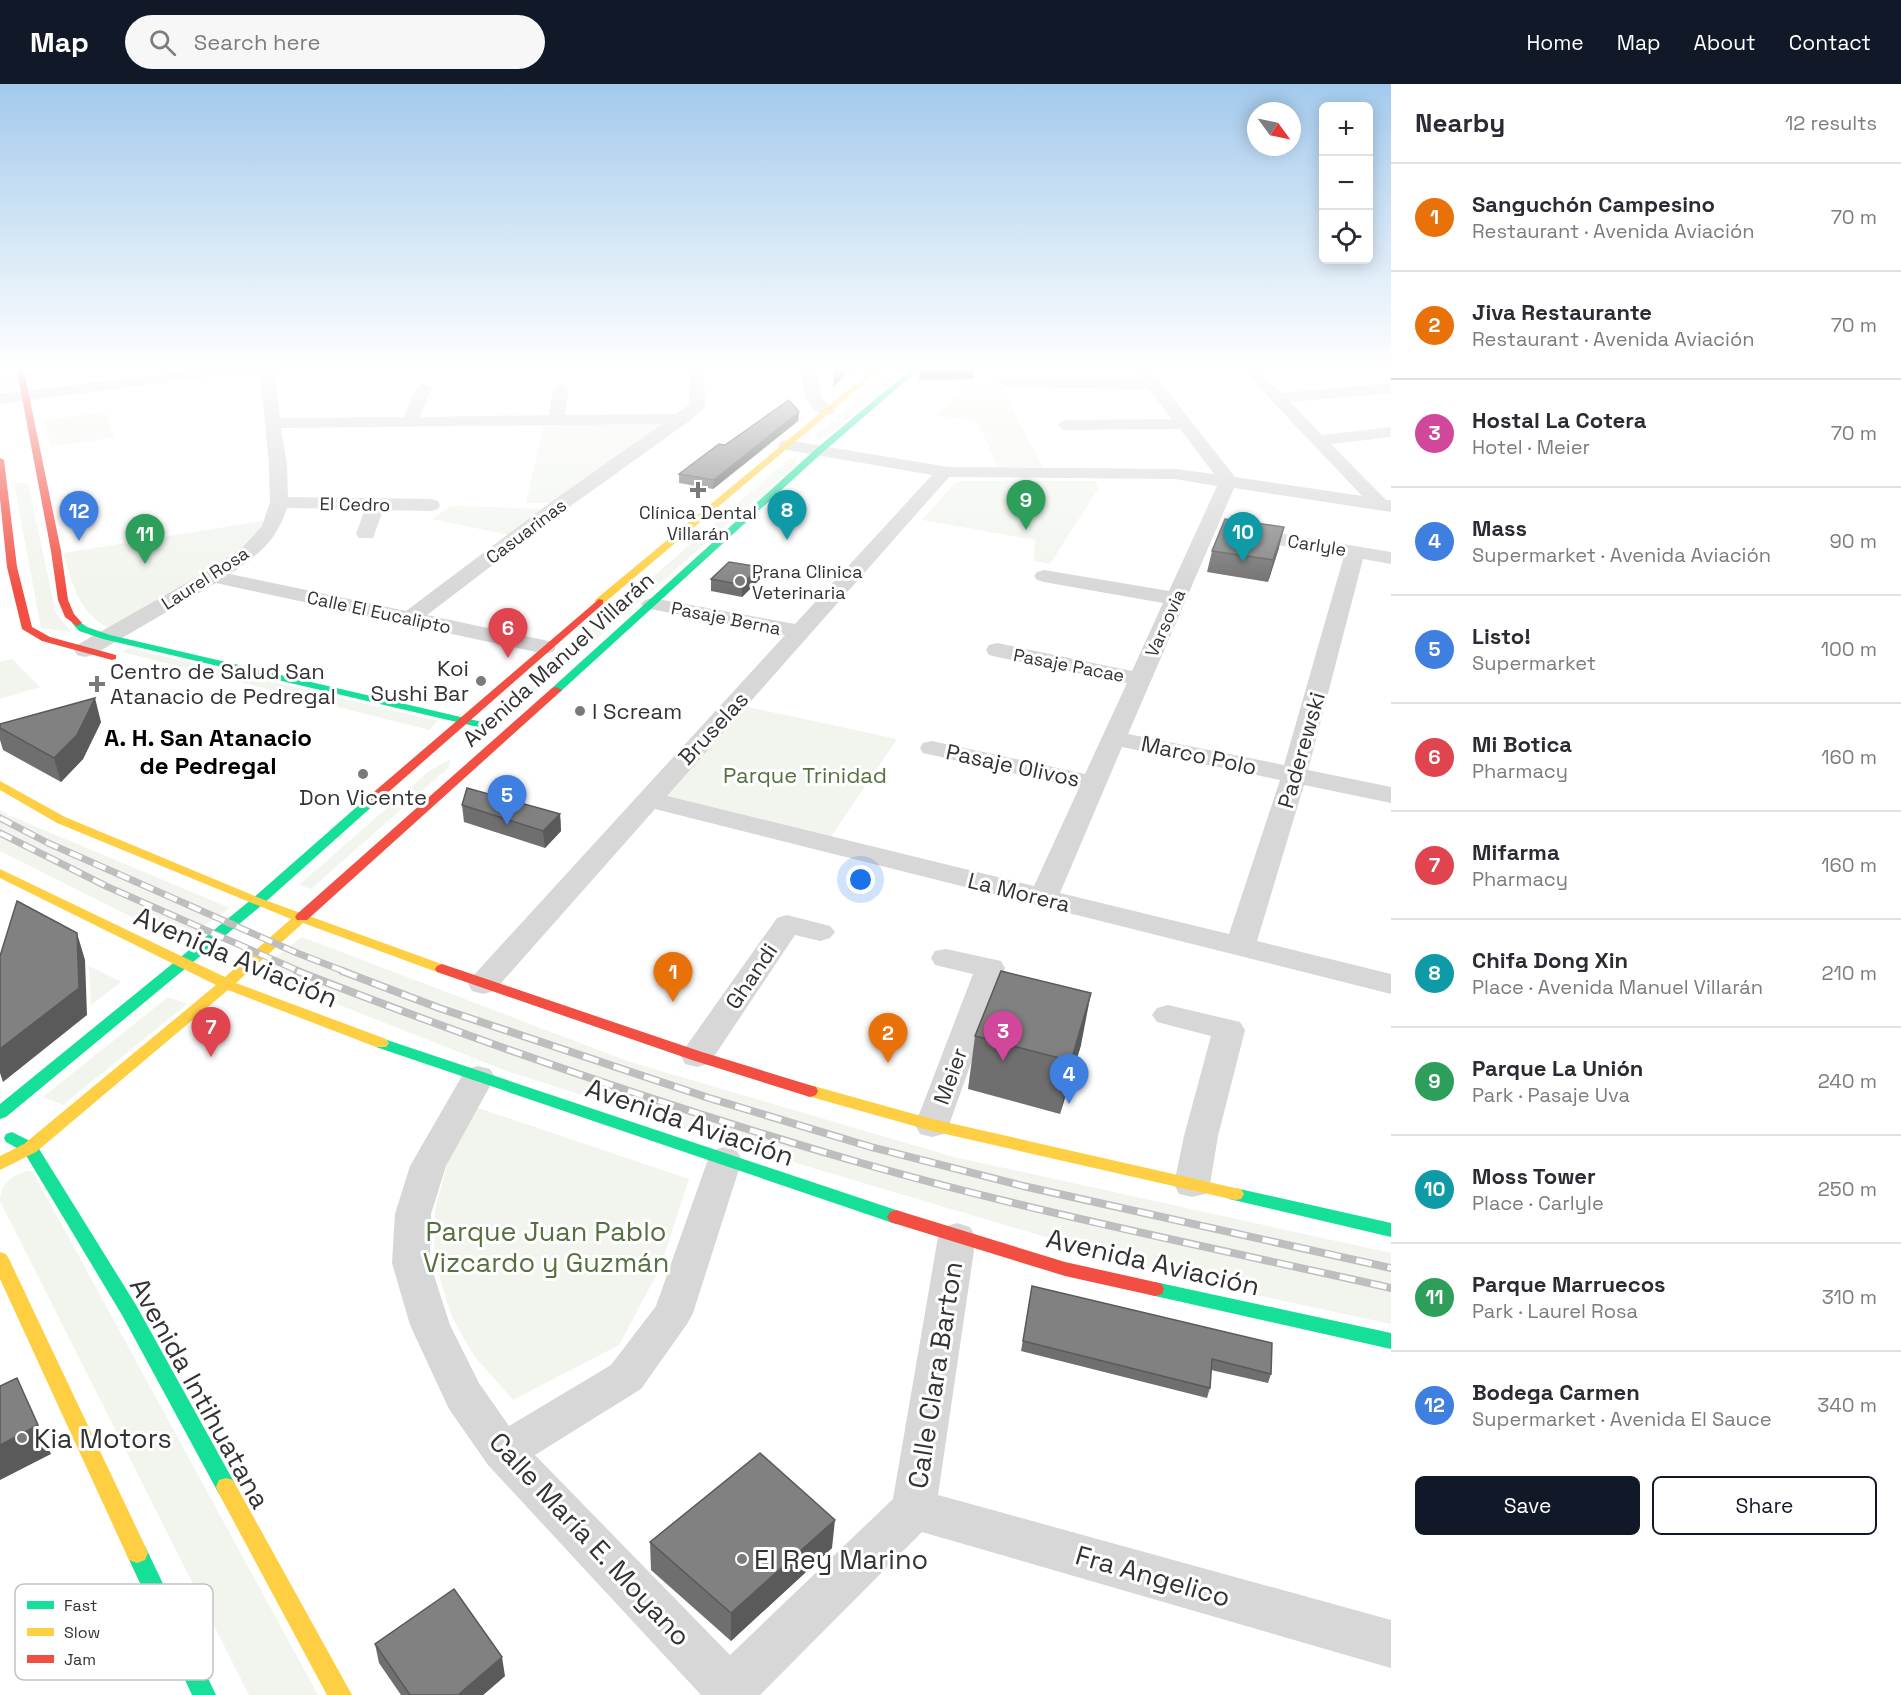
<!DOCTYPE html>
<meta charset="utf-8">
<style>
body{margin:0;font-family:"Space Grotesk",sans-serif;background:#f7f7f7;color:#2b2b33}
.controls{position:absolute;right:18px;top:18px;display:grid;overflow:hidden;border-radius:9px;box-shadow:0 3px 15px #0003}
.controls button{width:54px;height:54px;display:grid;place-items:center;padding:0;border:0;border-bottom:2px solid #e1e1e2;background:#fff;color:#2b2b33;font:30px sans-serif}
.compass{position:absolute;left:1247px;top:18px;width:54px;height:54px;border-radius:50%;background:#fff;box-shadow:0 3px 15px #0003;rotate:123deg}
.you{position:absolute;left:861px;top:796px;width:21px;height:21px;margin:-15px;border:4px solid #fff;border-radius:50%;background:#1a73e8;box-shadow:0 0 0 9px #1a73e833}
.badge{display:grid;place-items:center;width:39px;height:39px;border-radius:50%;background:#111827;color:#fff;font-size:20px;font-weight:700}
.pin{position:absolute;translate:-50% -50px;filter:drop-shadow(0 2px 3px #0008)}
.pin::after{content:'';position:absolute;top:32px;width:21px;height:18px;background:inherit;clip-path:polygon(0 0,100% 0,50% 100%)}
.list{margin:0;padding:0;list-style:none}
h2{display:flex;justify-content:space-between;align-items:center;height:78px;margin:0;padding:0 24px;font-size:26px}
h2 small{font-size:20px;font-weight:400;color:#7c7c81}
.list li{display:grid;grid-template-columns:39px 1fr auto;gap:18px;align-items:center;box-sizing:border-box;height:108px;padding:0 24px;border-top:2px solid #e1e1e2}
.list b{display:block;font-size:22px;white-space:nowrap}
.list p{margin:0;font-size:20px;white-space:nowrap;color:#7c7c81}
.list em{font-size:20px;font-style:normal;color:#7c7c81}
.actions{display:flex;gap:12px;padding:18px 24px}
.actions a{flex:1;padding:14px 0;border:2px solid #111827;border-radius:9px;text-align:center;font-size:21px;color:#111827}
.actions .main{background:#111827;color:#fff}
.icon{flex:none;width:33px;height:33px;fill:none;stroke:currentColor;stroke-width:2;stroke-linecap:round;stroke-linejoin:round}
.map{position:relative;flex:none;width:1391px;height:1611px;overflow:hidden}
header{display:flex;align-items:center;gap:36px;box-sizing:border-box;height:84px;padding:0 30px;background:#111827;color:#fff}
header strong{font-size:28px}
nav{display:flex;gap:33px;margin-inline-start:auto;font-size:21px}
.search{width:420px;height:54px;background:#f7f7f7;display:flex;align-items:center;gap:15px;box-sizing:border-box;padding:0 21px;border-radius:33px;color:#7c7c81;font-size:22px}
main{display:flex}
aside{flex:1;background:#fff}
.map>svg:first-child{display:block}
.green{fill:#f1f5ed}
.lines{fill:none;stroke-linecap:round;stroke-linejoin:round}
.street{fill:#d7d7d7;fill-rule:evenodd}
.fast{fill:#16e098;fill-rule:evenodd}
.slow{fill:#ffcf43;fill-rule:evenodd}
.jam{fill:#f24e42;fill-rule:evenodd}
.rail-far1-casing{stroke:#bebebe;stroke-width:7}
.rail-casing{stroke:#bebebe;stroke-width:8}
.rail-far1{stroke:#fff;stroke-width:4.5;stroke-dasharray:13;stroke-linecap:butt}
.rail{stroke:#fff;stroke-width:5;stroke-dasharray:16;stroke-linecap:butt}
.wall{fill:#6f6f6f}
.shaded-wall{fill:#5a5a5a}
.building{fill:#818181;stroke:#5a5a5a;stroke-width:1.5}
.poi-dot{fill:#7a7a7a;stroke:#fff;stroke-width:2}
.labels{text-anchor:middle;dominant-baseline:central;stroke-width:6;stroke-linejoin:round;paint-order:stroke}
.far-street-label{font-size:18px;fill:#333;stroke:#fff}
.far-poi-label{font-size:18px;fill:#333;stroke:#fff}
.street-label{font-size:22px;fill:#333;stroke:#fff}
.poi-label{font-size:22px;fill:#333;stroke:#fff;text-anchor:start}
.park-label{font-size:22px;fill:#56703f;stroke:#fff}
.neighbourhood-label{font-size:24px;font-weight:bold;fill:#000;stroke:#fff}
.near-street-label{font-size:27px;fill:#333;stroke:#fff}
.near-park-label{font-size:27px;fill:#56703f;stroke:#fff}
.near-poi-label{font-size:27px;fill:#333;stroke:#fff;text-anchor:start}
.key{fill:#fff;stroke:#c2c2c2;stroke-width:1.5}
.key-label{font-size:16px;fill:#333}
</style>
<header>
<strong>Map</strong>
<div class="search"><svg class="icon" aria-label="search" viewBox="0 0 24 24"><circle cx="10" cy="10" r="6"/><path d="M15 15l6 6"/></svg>Search here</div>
<nav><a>Home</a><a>Map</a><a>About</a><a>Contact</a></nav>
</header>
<main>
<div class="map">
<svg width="1391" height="1611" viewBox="0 0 1391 1611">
<rect width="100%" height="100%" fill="#fff"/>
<g class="green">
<polygon points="0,282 11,282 17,309 0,310"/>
<polygon points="895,282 908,282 828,352 814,358 817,350"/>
<polygon points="961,300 1000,301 1043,383 998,383 978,338 934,331 952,314 965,309"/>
<polygon points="105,328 114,354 51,362 44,336"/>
<polygon points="669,339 556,419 526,419 544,340"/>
<polygon points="798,372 795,381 519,623 500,632 506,620 784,379"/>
<polygon points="961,397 1096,397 1098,405 1050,480 1034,477 1035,456 922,436 955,399"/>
<polygon points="14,399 28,399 56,529 71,548 41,544"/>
<polygon points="451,422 548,425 514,452 432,435"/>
<path d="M268,436L242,467L209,491L109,544C78,529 73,499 63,469Z"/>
<polygon points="129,564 438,637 429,646 122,568"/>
<polygon points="12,575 40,603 0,615 0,578"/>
<polygon points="743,622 897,655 830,754 663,713"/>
<polygon points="450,675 449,683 440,691 311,805 299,801 428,688"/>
<polygon points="0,726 8,731 230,824 181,858 0,767"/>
<polygon points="302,853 630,978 954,1073 1391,1169 1391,1240 1200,1199 719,1056 504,986 256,888"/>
<polygon points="89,882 121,898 91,921"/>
<polygon points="168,913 187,920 63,1021 43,1013"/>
<polygon points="478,1024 689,1095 660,1184 619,1261 513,1316 474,1272 452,1233 434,1176 435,1126 448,1077"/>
<path d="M28,1087L33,1088L318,1611H249L0,1117C0,1100 12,1091 28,1087Z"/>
</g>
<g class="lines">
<g class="street">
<path d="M226,282H274L280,334L404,333L416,304L424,299L432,304L420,333L549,331L553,304L561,299L569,304L565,331L676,330L689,321L690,282H704L705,323L688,338L565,426L427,531L553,558L556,563L553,568L545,570L216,499L93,571L85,573L77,571L74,566L77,561L206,488L243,463L262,442L270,418L269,381L260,288L196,294L0,320V310ZM662,340L551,418L406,527L230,490C259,470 276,458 287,424L365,425L356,450L359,454H373L383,426L431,427L438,425L440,421L438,417L431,415L288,413L287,381L281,344Z"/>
<path d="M800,282H814L822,315L835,327L833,330H821C803,321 802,300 800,282Z"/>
<path d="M1133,282H1148L1235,393L1362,412L1239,282H1254L1281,309L1391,299V309L1290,318L1322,351L1391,343V353L1331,360L1386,416H1391V428L1234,404L1128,650L1284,681L1344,472L1242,455L1235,453L1232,449L1235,445L1242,443L1391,468V480L1363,475L1308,686L1391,703V719L1304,701L1257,857L1391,890V910L655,725L494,907L483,910L472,907L468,900L472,893L785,551L645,524L641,520L645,516L652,514L795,540L932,391L787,366L781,365L778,361L781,357L787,356L948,383L1175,385L1214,390L1180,345L1065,346L1057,341L1065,336L1172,335L1149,305L1005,303L997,298L1005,293L1142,295ZM949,393L1175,395L1217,402L1169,507L1044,486L1037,488L1034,492L1037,496L1044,498L1163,519L1132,587L997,559L989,561L986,566L989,571L997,573L1127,599L1085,690L932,657L923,659L920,664L923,669L1079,704L1034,802L667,712ZM1122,663L1280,696L1229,850L1060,809Z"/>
<polygon points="1380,282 1391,282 1391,289"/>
<polygon points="787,831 830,842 835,848 830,854 820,857 795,851 709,980 697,983 685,980 681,972 685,964 777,834"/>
<polygon points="946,865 1001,877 1005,884 949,1041 944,1050 932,1053 920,1050 915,1041 973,890 935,881 931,874 935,867"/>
<polygon points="1168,921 1240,938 1245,946 1218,1052 1210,1100 1205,1110 1192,1113 1179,1110 1174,1100 1184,1052 1211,952 1157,938 1152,931 1157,924"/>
<polygon points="478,982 490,985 495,993 446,1082 431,1130 430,1179 450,1241 479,1299 509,1342 611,1281 656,1222 711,1067 724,1063 737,1067 742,1076 693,1229 687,1240 641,1305 535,1371 730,1571 893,1415 938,1153 944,1143 957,1139 970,1143 976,1153 938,1411 1391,1536 1391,1584 922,1448 760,1611 701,1611 488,1381 449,1325 410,1241 392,1179 395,1130 410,1082 466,985"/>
</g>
<g class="fast">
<polygon points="915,282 923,282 823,368 560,608 552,608 552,604 817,364"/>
<polygon points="77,536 87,543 110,551 478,637 484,640 478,643 103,555 79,547 72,539"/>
<polygon points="372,712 376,713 378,716 376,719 262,821 6,1033 0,1035 0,1020 252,815 368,713"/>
<polygon points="381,954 902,1128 905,1133 902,1138 896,1140 890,1138 376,963 373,959 376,955"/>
<polygon points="12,1048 36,1060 136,1221 233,1396 236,1403 233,1410 226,1412 219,1410 122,1231 24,1068 6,1058 4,1054 6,1050"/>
<polygon points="1235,1104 1391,1139 1391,1153 1229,1115 1226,1110 1229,1105"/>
<polygon points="1155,1198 1391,1249 1391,1265 1155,1212 1148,1210 1146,1205 1148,1200"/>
<polygon points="137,1459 145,1462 216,1611 192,1611 126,1469 129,1462"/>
</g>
<g class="slow">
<polygon points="877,282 885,282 603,520 595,520 595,516"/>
<polygon points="0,697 65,733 262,815 447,882 449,885 442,890 437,888 303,839 236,899 386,955 389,959 386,963 376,963 228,906 36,1068 0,1086 0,1072 24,1060 216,901 0,794 0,785 225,893 291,835 57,739 0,706"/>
<polygon points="810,1001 932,1035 1235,1104 1241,1105 1244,1110 1241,1115 1235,1116 932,1047 804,1011 802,1007 804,1003"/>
<polygon points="0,1168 6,1170 9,1175 145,1462 148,1469 145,1476 137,1479 129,1476 0,1195"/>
<polygon points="226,1394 233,1396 352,1611 327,1611 219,1410 216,1403 219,1396"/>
</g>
<g class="jam">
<polygon points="16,282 23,282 61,467 68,516 74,530 82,539 77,542 65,533 58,516 51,467"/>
<polygon points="0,374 4,376 17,483 32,543 50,553 116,571 116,575 112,576 42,557 22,545 7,483 0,415"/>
<polygon points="599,515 603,516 603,520 376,719 368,719 366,716 368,713"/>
<polygon points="556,603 562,606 560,608 307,836 297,836 295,833 297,830 552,604"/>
<polygon points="442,880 702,968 816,1003 818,1007 816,1011 810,1013 692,976 437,888 435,885 437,882"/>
<polygon points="896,1126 1065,1178 1155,1198 1162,1200 1164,1205 1162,1210 1155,1212 1065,1192 890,1138 887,1133 890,1128"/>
</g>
<g class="rail-far1-casing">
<g id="rail-far1">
<polyline points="0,734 48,759 297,869 346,888"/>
<polyline points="0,749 108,803 301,888"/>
</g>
</g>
<g class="rail-casing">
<g id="rail">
<path d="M297,887C482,959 670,1024 861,1079C1036,1129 1214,1164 1391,1204"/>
<polyline points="342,887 439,924 709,1014 871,1063 1023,1102 1391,1184"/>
</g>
</g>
<use href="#rail-far1" class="rail-far1"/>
<use href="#rail" class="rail"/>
</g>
<g class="wall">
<polygon points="920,284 974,284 973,295 919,296"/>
<polygon points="799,328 798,337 713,405 679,399 679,390 725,361"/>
<polygon points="1279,464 1268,498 1207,488 1212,467"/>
<polygon points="760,483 760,495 742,513 711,507 711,495"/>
<polygon points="101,638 83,675 61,698 3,666 0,656 0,640"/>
<polygon points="462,721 560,730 561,747 545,764 464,738"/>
<polygon points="975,952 1081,961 1060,1030 968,1005"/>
<polygon points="1032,1202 1271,1290 1268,1299 1211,1286 1210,1304 1207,1314 1021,1267"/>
<polygon points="650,1458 832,1464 731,1557 651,1486"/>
<polygon points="375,1560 505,1592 483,1611 401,1611 379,1579"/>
</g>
<g class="shaded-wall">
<polygon points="834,282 855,282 833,303"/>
<polygon points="799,328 798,337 713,405 714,396"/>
<polygon points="1284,443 1279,464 1268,498 1273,476"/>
<polygon points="760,483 760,495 742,513 742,501"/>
<polygon points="95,614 101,638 83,675 61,698 54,674"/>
<polygon points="560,730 561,747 545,764 543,747"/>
<polygon points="77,849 85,876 87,931 3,998 0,989 0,965"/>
<polygon points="1091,909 1081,961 1060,1030 1071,977"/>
<polygon points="38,1341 51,1370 0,1396 0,1361"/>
<polygon points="835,1436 832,1464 731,1557 731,1529"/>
<polygon points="502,1573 505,1592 483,1611 458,1611"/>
</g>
<g class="building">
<polygon points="923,282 973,282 974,284 920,284"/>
<polygon points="789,316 799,328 714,396 679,390 719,360 725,361"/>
<polygon points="1225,435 1284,443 1273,476 1212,467"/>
<polygon points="729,478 760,483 742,501 711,495"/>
<polygon points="95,614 77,651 54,674 0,644 0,640"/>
<polygon points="467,704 560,730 543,747 462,721"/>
<polygon points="17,817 77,849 79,904 0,965 0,872"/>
<polygon points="1001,887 1091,909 1071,977 975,952"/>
<polygon points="1032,1202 1272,1259 1271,1290 1212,1275 1210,1304 1023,1257"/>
<polygon points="17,1294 38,1341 0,1361 0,1302"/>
<polygon points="760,1369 835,1436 731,1529 650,1458"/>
<polygon points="454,1505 502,1573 458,1611 410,1611 375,1560"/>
</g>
<linearGradient id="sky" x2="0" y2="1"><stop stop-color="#a3caec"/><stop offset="0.56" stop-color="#fff"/><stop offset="1" stop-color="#fff" stop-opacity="0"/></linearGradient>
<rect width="1391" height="507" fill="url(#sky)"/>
<g class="poi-dot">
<path d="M695 397h6v6h6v6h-6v6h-6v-6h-6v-6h6z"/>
<circle cx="740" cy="497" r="6"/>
<circle cx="481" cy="597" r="6"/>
<path d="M94 591h6v6h6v6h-6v6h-6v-6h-6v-6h6z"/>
<circle cx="580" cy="627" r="6"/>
<circle cx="363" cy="690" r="6"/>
<circle cx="22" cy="1354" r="6"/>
<circle cx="742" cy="1475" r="6"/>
</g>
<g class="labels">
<g class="far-street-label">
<text transform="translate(355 420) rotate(1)">El Cedro</text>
<text transform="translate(526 447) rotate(-37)">Casuarinas</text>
<text transform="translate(1317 461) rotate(9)">Carlyle</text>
<text transform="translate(205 494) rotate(-33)">Laurel Rosa</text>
<text transform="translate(379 528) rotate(12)">Calle El Eucalipto</text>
<text transform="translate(726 534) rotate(11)">Pasaje Berna</text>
<text transform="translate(1165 539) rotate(-66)">Varsovia</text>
<text transform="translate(1069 581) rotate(11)">Pasaje Pacae</text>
</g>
<g class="far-poi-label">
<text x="698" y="428">Clínica Dental<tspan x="698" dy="21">Villarán</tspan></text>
<text x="752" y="487" text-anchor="start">Prana Clinica<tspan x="752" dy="21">Veterinaria</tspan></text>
</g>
<g class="street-label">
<text transform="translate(558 575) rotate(-42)">Avenida Manuel Villarán</text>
<text transform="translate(713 644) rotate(-47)">Bruselas</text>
<text transform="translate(1301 666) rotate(-74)">Paderewski</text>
<text transform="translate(1199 671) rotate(12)">Marco Polo</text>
<text transform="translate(1013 681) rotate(12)">Pasaje Olivos</text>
<text transform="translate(1019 808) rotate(14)">La Morera</text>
<text transform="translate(751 892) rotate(-56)">Ghandi</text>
<text transform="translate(950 992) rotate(-70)">Meier</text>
</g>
<g class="poi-label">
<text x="469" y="584" text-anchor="end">Koi<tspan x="469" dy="25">Sushi Bar</tspan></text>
<text x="110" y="587">Centro de Salud San<tspan x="110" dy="25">Atanacio de Pedregal</tspan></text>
<text x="592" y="627">I Scream</text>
<text x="363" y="713" text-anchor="middle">Don Vicente</text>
</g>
<g class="park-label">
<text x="805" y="691">Parque Trinidad</text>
</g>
<g class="neighbourhood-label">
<text x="208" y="653">A. H. San Atanacio<tspan x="208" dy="28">de Pedregal</tspan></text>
</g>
<g class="near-street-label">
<text transform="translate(236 873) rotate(23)">Avenida Aviación</text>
<text transform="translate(690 1038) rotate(19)">Avenida Aviación</text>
<text transform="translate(1153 1178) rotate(13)">Avenida Aviación</text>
<text transform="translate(935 1291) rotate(-81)">Calle Clara Barton</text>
<text transform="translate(200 1309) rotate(61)">Avenida Intihuatana</text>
<text transform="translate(590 1455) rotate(47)">Calle María E. Moyano</text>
<text transform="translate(1153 1492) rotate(16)">Fra Angelico</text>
</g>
<g class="near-park-label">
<text x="546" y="1147">Parque Juan Pablo<tspan x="546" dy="31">Vizcardo y Guzmán</tspan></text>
</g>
<g class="near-poi-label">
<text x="34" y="1354">Kia Motors</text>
<text x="754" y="1475">El Rey Marino</text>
</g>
</g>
<rect x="15" y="1500" width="198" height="96" rx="9" class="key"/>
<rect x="27" y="1517" width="27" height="8" fill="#16e098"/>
<rect x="27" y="1544" width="27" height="8" fill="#ffcf43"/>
<rect x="27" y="1571" width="27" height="8" fill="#f24e42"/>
<g class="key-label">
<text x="64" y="1527">Fast</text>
<text x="64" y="1554">Slow</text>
<text x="64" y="1581">Jam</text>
</g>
</svg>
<div class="controls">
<button>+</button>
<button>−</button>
<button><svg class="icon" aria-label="locate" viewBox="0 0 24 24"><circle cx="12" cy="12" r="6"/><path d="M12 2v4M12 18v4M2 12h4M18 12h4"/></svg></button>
</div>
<svg class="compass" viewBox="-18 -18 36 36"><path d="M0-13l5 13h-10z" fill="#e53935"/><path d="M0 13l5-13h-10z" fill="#7c7c81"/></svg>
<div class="you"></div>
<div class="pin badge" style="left:673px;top:918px;background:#e8710a">1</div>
<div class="pin badge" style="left:888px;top:979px;background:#e8710a">2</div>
<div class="pin badge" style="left:1003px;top:977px;background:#d1479c">3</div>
<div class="pin badge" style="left:1069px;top:1020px;background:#3f7fe0">4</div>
<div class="pin badge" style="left:507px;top:741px;background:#3f7fe0">5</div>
<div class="pin badge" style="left:508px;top:574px;background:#e0444e">6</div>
<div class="pin badge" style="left:211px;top:973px;background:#e0444e">7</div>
<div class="pin badge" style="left:787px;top:456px;background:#0f9aa8">8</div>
<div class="pin badge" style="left:1026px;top:446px;background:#2e9e5b">9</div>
<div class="pin badge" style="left:1243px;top:478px;background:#0f9aa8">10</div>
<div class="pin badge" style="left:145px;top:480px;background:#2e9e5b">11</div>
<div class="pin badge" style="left:79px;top:457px;background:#3f7fe0">12</div>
</div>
<aside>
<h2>Nearby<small>12 results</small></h2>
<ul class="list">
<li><span class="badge" style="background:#e8710a">1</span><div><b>Sanguchón Campesino</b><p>Restaurant · Avenida Aviación</p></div><em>70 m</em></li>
<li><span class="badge" style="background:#e8710a">2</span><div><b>Jiva Restaurante</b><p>Restaurant · Avenida Aviación</p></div><em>70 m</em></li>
<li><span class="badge" style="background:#d1479c">3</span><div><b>Hostal La Cotera</b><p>Hotel · Meier</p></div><em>70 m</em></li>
<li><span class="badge" style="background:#3f7fe0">4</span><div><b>Mass</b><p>Supermarket · Avenida Aviación</p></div><em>90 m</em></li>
<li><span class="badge" style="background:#3f7fe0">5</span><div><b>Listo!</b><p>Supermarket</p></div><em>100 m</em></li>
<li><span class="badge" style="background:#e0444e">6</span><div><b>Mi Botica</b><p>Pharmacy</p></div><em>160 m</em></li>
<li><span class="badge" style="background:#e0444e">7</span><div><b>Mifarma</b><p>Pharmacy</p></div><em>160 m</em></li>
<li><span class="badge" style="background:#0f9aa8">8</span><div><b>Chifa Dong Xin</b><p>Place · Avenida Manuel Villarán</p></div><em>210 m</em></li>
<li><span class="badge" style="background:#2e9e5b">9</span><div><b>Parque La Unión</b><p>Park · Pasaje Uva</p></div><em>240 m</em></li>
<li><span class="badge" style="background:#0f9aa8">10</span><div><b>Moss Tower</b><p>Place · Carlyle</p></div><em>250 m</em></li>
<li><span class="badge" style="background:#2e9e5b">11</span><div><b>Parque Marruecos</b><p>Park · Laurel Rosa</p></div><em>310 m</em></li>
<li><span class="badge" style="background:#3f7fe0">12</span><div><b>Bodega Carmen</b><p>Supermarket · Avenida El Sauce</p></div><em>340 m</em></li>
</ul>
<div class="actions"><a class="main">Save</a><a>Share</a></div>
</aside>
</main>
